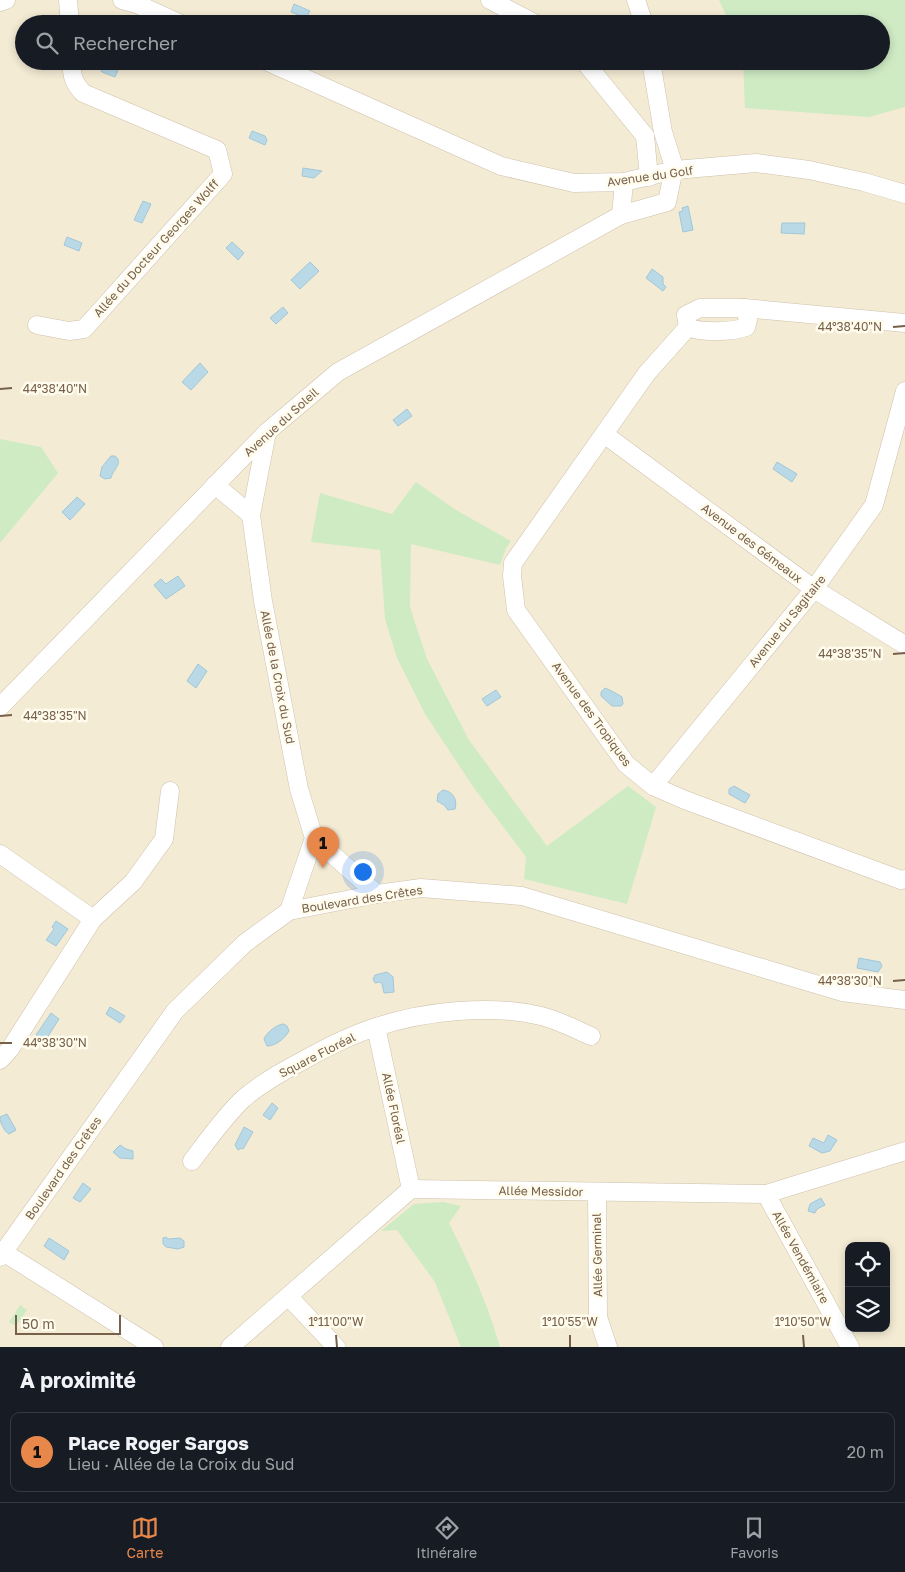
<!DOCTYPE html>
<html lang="fr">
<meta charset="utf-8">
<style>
body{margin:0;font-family:"Golos Text",sans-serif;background:#242831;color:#f1f3f6}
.controls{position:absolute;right:15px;bottom:15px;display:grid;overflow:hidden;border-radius:10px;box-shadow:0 2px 8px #0003}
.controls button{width:45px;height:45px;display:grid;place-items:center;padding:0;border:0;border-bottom:1px solid #363941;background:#171b24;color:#f1f3f6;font:25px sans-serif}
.scale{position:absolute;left:15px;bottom:12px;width:106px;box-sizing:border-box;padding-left:5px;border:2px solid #77614a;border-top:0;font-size:14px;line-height:18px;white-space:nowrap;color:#77614a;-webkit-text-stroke:4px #fffbed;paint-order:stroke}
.you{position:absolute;left:362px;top:871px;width:18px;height:18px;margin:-12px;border:4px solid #fff;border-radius:50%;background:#1a73e8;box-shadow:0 0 0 8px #1a73e833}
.badge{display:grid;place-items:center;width:32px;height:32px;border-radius:50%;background:#e8874a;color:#111;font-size:16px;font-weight:700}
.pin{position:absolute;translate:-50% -41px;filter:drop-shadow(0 1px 2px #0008)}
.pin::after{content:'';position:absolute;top:26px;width:18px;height:15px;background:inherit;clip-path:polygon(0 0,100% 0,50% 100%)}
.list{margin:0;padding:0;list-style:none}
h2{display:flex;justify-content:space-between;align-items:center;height:65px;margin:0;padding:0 20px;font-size:21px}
h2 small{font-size:16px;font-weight:400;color:#9ea1a6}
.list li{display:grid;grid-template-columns:32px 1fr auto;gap:15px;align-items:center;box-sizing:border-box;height:80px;margin:0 10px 10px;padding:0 10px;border:1px solid #363941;border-radius:10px}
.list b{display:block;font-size:19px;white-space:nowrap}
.list p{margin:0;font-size:16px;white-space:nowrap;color:#9ea1a6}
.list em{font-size:16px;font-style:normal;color:#9ea1a6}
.icon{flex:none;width:28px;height:28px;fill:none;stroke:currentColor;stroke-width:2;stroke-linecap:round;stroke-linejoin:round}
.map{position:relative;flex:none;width:905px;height:1347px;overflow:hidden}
.search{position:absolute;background:#171b24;box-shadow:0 2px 8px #0003;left:15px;right:15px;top:15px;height:55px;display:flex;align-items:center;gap:12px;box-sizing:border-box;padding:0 18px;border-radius:28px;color:#9ea1a6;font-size:19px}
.sheet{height:155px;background:#171b24}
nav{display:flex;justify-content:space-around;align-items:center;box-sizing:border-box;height:70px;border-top:1px solid #363941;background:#171b24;font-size:14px;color:#9ea1a6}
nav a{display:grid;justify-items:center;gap:2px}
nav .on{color:#e8874a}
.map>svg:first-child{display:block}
.residential{fill:#f4ebd4;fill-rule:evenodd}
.green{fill:#ceebc4}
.water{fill:#bad9e7;stroke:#a0c7d9}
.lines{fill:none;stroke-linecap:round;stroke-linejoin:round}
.street-casing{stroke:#cfc1ac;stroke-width:19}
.street{stroke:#fff;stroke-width:18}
.ticks{fill:none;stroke:#77614a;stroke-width:2}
.labels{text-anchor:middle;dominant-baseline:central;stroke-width:5;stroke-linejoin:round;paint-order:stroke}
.street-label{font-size:12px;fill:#77614a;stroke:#fffbed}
.ticks-label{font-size:12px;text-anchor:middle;fill:#77614a;stroke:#fffbed;stroke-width:5;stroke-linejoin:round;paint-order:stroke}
</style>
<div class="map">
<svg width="905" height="1347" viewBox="0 0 905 1347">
<rect width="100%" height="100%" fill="#fdf8e6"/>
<path class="residential" d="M0,0H905V1347H0ZM24,24H881V61H24ZM849,1246H886V1328H849Z"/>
<g class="green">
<polygon points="719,0 905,0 905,107 869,117 745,108 743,61 881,61 881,24 730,24"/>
<polygon points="0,439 41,447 58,473 0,543"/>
<polygon points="416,482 456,510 511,541 506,548 500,565 411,544 410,607 427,659 469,740 547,846 628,786 656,807 627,904 524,879 526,857 474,788 425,714 397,658 385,619 380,550 311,542 320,493 392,514"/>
<path d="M443,1202L461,1206L449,1223C470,1265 487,1302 500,1347H461L435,1282L397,1230L381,1231L414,1204Z"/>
<polygon points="20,1305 27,1310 16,1326 9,1322"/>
</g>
<g class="water">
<polygon points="294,4 310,11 306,18 291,12"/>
<polygon points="98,62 118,70 115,77 102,72 97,64"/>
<polygon points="252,131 265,136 267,140 265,145 249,138"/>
<polygon points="303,168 322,171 314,178 302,176"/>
<polygon points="143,201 151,204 142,223 134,220"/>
<polygon points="688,206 693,230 683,232 679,212 683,211 682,208"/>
<polygon points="782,223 805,223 804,234 781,233"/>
<polygon points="67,237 82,243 79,251 64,245"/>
<polygon points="232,242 244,253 238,260 226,248"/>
<polygon points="310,262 319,271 300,289 291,280"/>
<polygon points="652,269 663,277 663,284 666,287 663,291 646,278"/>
<polygon points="283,307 288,313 276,324 270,318"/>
<polygon points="200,363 208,372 191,390 182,382"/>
<polygon points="407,409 412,416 398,426 393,420"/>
<path d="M111,456H115C124,463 113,469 111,478L105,479L100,476L102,467Z"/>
<polygon points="777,462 797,474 792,482 773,469"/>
<polygon points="77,497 85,504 70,520 62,512"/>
<polygon points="178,576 185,586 166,599 154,585 161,579 166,584"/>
<polygon points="198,664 207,671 196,688 187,681"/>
<path d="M605,688C606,688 621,696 622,697L623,704L621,706H612L601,696V692Z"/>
<polygon points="496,690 501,697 487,706 482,699"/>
<polygon points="734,786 750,795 745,803 729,794 729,789"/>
<path d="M443,790C452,791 458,799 455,809L448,810L444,805L437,801L438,794Z"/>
<polygon points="56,921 68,929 56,946 46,940 54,929 52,927"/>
<polygon points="859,958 880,962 882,966 878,972 857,968"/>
<polygon points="387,972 393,977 394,992 384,993 382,984 380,982 375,983 373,979 375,975"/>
<polygon points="110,1007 125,1016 120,1023 106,1014"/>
<polygon points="51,1013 59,1019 45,1041 36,1035"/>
<path d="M284,1024L287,1026L289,1031C285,1038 276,1046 267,1046L264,1039C266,1033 277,1024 284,1024Z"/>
<polygon points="272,1103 278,1108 270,1120 263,1115"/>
<path d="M7,1114L16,1130L9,1134C4,1131 0,1123 0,1117Z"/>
<polygon points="244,1127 253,1132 243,1149 242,1148 238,1150 235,1145"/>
<polygon points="828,1135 837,1140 830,1151 822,1153 809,1146 813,1138 824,1143"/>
<polygon points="120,1145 126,1149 133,1151 133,1159 120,1158 113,1152"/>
<polygon points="83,1183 91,1189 80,1202 73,1198"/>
<polygon points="821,1198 825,1205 817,1209 815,1213 808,1211 810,1204"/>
<polygon points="166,1237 168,1239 180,1238 184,1241 184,1247 178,1249 166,1247 163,1244 163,1238"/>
<polygon points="49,1238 69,1251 64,1260 44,1246"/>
</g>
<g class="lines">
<g class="street-casing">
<g id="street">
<polyline points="68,0 70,24"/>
<polyline points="122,0 137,4 181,24"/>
<polyline points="490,0 536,24"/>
<polyline points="636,0 644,24"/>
<polyline points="0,2 6,0"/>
<polyline points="266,61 501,166 574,183 624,182 675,170 756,163 809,170 864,182 905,194"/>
<polyline points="584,61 645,136"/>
<polyline points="645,136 649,177"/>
<polyline points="621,215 624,182"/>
<polyline points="905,323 744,308 700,308 686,315 688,327 647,373 513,563 512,576 516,610 626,764 653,786 685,800 901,880 905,879"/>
<path d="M37,325L69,331L84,329L223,174L217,150L83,93C73,82 72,76 71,61"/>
<path d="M688,327C700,333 733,332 746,327L748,320L744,308"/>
<polyline points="267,432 251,515 263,601 299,789 314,838 289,911"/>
<polyline points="604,434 814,589 905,645"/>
<polyline points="215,485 251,515"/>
<polyline points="0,707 267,432 338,372 621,215 667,202 672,178 675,170 663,132 651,61"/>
<polyline points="653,786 814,589 874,505 905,391"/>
<polyline points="314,838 377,894"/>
<polyline points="0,854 93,919"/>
<polyline points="376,1027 411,1189"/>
<polyline points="0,1060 10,1049 93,919 133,882 164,839 170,791"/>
<path d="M192,1161C208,1140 224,1117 243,1099C261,1083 283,1071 304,1060C327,1047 351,1035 376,1027C424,1011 492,1004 541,1016C558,1020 575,1029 591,1036"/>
<polyline points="597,1192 598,1317 608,1347"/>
<polyline points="766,1194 850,1347"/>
<polyline points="0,1250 154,1347"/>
<polyline points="0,1257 175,1011 245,943 289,911 377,894 421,888 522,896 842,992 905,1000"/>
<polyline points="289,1297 336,1347"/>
<polyline points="230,1347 411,1189 766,1194 905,1151"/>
</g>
</g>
<use href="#street" class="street"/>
</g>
<path class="ticks" d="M893,327L905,326M0,389L12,388M893,654L905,653M0,716L12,715M893,981L905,980M0,1043H12M336,1335L337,1347M570,1335V1347M803,1335L804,1347"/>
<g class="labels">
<g class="street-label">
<text transform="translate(650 176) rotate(-8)">Avenue du Golf</text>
<text transform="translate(156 248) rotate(-48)">Allée du Docteur Georges Wolff</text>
<text transform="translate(281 422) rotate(-42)">Avenue du Soleil</text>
<text transform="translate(752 543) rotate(37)">Avenue des Gémeaux</text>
<text transform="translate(787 621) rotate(-51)">Avenue du Sagitaire</text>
<text transform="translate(278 677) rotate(79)">Allée de la Croix du Sud</text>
<text transform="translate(592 714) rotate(54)">Avenue des Tropiques</text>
<text transform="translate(362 899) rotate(-9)">Boulevard des Crêtes</text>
<text transform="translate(317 1055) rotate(-27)">Square Floréal</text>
<text transform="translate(394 1108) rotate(78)">Allée Floréal</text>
<text transform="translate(63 1168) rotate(-55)">Boulevard des Crêtes</text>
<text transform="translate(541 1191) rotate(1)">Allée Messidor</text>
<text transform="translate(597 1255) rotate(-91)">Allée Germinal</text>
<text transform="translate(801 1257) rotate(61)">Allée Vendémiaire</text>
</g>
</g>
<g class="ticks-label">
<text x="850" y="331">44°38'40"N</text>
<text x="55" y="393">44°38'40"N</text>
<text x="850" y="658">44°38'35"N</text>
<text x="55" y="720">44°38'35"N</text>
<text x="850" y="985">44°38'30"N</text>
<text x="55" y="1047">44°38'30"N</text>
<text x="336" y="1326">1°11'00"W</text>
<text x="570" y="1326">1°10'55"W</text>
<text x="803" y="1326">1°10'50"W</text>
</g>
</svg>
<div class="controls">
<button><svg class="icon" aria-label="locate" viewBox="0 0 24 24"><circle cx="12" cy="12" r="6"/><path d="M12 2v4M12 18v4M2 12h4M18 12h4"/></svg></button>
<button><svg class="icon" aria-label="layers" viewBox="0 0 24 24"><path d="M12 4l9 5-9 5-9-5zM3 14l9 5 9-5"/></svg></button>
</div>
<div class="scale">50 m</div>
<div class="you"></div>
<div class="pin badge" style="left:323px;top:868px">1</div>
<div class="search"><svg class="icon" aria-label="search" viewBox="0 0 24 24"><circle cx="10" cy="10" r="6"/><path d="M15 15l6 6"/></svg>Rechercher</div>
</div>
<section class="sheet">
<h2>À proximité<small></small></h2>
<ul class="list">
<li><span class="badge">1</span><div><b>Place Roger Sargos</b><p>Lieu · Allée de la Croix du Sud</p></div><em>20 m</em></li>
</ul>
</section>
<nav>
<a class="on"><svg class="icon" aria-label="map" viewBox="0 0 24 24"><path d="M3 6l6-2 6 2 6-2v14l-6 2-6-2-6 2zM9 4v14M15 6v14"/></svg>Carte</a>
<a><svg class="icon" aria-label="directions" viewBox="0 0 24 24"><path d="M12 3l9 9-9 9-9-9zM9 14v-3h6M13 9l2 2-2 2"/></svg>Itinéraire</a>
<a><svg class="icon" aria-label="saved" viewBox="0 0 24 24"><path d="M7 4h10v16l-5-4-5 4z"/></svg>Favoris</a>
</nav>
